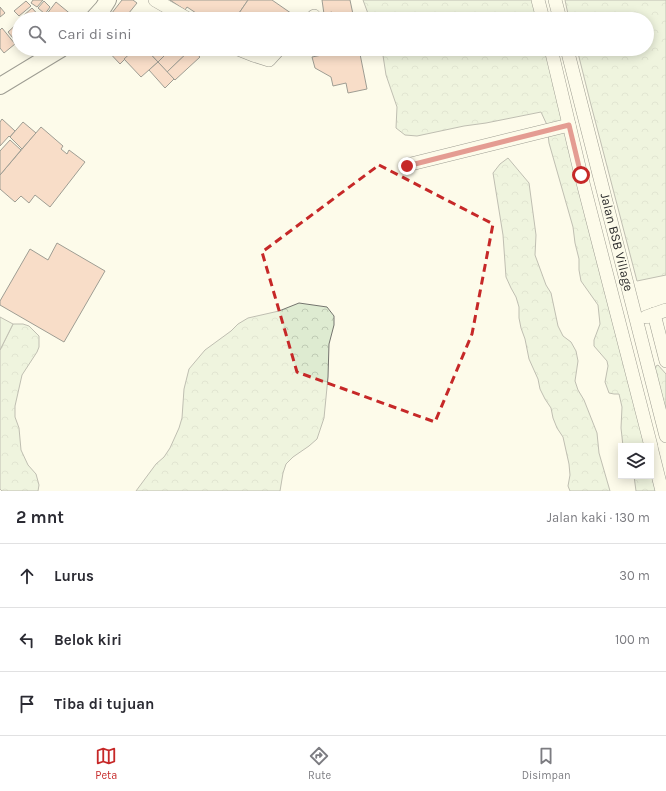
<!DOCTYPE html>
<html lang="id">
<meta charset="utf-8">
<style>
body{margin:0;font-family:Karla,sans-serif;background:#f2f2f3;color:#2b2b33}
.controls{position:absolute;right:12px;bottom:12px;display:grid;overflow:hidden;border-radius:0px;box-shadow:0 2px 10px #0003}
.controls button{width:36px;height:36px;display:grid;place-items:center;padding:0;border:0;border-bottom:1px solid #e1e1e2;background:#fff;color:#2b2b33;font:20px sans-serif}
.stop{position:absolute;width:12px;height:12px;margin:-9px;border:3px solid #c62828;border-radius:50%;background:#fff}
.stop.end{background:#c62828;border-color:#fff;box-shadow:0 1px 4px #0008}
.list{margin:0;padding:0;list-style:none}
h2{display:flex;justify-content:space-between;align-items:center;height:52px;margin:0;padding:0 16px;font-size:17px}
h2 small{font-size:13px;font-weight:400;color:#7c7c81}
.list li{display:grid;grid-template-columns:26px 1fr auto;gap:12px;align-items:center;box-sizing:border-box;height:64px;padding:0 16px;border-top:1px solid #e1e1e2}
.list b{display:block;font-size:15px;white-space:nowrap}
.list em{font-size:13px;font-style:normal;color:#7c7c81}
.icon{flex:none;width:22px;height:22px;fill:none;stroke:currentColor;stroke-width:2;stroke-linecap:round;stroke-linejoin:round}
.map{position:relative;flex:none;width:666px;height:491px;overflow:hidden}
.search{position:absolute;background:#fff;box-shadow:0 2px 10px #0003;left:12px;right:12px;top:12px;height:44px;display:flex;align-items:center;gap:10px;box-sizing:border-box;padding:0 14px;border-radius:22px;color:#7c7c81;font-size:15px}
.sheet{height:244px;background:#fff}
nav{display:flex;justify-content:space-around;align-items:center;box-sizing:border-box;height:56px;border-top:1px solid #e1e1e2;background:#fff;font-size:11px;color:#7c7c81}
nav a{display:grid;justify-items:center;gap:2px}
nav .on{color:#c62828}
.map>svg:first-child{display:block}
.forest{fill:url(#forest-crowns);stroke:#74746e}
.pitch{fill:#deebd1;stroke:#74746e}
.building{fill:#f2b8a0;stroke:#2b2b2b}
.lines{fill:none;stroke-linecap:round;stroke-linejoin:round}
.minor-casing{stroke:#2b2b2b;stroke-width:14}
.major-casing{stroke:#2b2b2b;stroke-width:18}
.minor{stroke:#fdfbea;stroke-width:13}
.major{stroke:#fdfbea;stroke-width:16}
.route{stroke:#c62828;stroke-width:5}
.marked{fill:none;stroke:#c62828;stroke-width:3;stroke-dasharray:8 5;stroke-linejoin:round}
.labels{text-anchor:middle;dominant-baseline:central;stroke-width:3;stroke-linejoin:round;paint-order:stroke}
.street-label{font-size:13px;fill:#2b2b2b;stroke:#fdfbea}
</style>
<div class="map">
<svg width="666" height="491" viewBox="0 0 666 491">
<defs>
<pattern id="forest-crowns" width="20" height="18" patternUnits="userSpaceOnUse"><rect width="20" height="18" fill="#deebd1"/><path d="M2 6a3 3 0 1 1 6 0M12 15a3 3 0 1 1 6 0" fill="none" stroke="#bfcab4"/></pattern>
</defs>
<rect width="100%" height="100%" fill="#fdfbea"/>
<g class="forest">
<polygon points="363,0 535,0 540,19 370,19"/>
<polygon points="565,0 666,0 666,275 637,281 590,101 577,49 647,49 647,19 569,19"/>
<polygon points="382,49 548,49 648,446 623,446 621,428 622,407 619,394 614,394 609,393 605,382 608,366 607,361 594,346 594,340 600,324 598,305 581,281 579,270 579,259 575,243 573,227 549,143 547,125 541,112 486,123 464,126 417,136 405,135 396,128 397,107 386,75"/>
<polygon points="508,158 529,183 536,235 535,255 546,285 551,293 558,326 563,336 571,342 576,351 578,361 575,381 578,390 584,400 597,433 599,453 610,491 570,491 568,486 570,475 569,464 563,437 557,428 553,418 551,408 545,399 540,389 538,379 529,359 525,339 521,328 519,318 519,307 516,297 511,288 506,277 503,235 493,173 500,164"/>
<polygon points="299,303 327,307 334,316 334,325 329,344 328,377 324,418 317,439 309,446 293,457 286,464 283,473 280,491 136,491 156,464 164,457 170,448 179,428 182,418 184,389 189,369 205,350 231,331 238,324 248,318 279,311"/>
<polygon points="13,324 23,324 29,326 39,336 39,347 37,352 22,375 15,406 15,417 19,428 21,450 28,465 36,474 39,485 38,491 2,491 0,489 0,350"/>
<polygon points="658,365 666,374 666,413 655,371 656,366"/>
<polygon points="651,457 660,491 636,491 634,476 651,476"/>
</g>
<polygon class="pitch" points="0,317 13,324 0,350"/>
<g class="building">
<polygon points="33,0 43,0 37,7 31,3"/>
<polygon points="122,0 133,0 137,3 124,19 109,19 108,18"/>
<polygon points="170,0 248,0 235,19 205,19 187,7 185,10"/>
<polygon points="248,0 272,0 298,18 297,19 235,19"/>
<polygon points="322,0 350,0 354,19 333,19 332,12 324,14"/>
<polygon points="26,1 31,6 19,16 14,11"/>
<polygon points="44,1 50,7 45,14 38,8"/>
<polygon points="56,2 73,16 71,19 51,19 46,15"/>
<polygon points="0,7 5,13 0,17"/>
<polygon points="32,8 42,19 26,19 23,16"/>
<polygon points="136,15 140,19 131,19"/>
<polygon points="19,22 19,41 17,43 8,32"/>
<polygon points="2,28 15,44 4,53 0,48 0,30"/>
<polygon points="106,49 135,49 120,64"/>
<polygon points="135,49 146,49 158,62 141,77 124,59"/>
<polygon points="146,49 171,49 158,62"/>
<polygon points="171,49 179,49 185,55 167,72 158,62"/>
<polygon points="191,49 200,57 175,80 167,72"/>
<polygon points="326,49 359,49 367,89 348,93 346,83 333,86 331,77 315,68 312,57 327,54"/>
<polygon points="158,62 174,79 165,88 149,70"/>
<polygon points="2,119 15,131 10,137 9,136 0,146 0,122"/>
<polygon points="23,122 36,133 22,149 10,137"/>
<polygon points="41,127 63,146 61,149 67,154 69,150 85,162 50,207 35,195 29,203 21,196 15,202 0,189 0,175"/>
<polygon points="10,140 21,150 0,175 0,151"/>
<polygon points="57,243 105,271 64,342 0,305 0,301 30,249 48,260"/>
</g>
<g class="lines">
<g class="minor-casing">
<g id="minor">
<polyline points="155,0 188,19"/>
<polyline points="538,0 543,19"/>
<polyline points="555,0 560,19"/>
<polyline points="312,19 314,16"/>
<polyline points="238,49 253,55 269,60 279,49"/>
<polyline points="551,49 581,175 651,446"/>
<polyline points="567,49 666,436"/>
<polyline points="407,165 569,125"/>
<polyline points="654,314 666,361"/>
<polyline points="646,317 666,310"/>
<polyline points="651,447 662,491"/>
</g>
</g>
<g class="major-casing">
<g id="major">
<polyline points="93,19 103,8 108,0"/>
<polyline points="0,86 61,49"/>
</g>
</g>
<use href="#minor" class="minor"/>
<use href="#major" class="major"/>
</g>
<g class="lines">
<polyline class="route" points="407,166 569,125 581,175"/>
</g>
<path d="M0 0H666V491H0ZM379,165L493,224L472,334L435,422L297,372L262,252Z" fill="#fdfbea" fill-opacity=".55" fill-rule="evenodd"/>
<path class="marked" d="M379,165L493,224L472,334L435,422L297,372L262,252Z"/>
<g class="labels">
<g class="street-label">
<text transform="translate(617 242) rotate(76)">Jalan BSB Village</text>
</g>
</g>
</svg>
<div class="controls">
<button><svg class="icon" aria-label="layers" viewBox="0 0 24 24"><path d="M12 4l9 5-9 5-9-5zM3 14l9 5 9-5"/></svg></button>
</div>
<div class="stop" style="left:581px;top:175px"></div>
<div class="stop end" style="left:407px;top:166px"></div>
<div class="search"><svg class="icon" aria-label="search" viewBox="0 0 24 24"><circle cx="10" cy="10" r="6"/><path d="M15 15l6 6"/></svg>Cari di sini</div>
</div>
<section class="sheet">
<h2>2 mnt<small>Jalan kaki · 130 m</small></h2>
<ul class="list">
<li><svg class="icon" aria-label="ahead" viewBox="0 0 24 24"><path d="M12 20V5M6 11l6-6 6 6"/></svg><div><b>Lurus</b></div><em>30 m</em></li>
<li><svg class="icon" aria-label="left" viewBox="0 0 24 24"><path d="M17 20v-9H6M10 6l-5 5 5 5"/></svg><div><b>Belok kiri</b></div><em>100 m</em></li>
<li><svg class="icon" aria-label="arrive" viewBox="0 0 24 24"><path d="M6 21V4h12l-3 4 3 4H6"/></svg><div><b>Tiba di tujuan</b></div></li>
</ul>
</section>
<nav>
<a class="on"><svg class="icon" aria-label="map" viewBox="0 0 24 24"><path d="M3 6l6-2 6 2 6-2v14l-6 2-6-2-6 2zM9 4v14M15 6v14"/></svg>Peta</a>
<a><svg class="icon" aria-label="directions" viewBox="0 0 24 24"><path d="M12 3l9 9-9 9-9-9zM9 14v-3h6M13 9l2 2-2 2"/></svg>Rute</a>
<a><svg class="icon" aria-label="saved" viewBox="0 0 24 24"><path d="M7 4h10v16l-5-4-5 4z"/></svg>Disimpan</a>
</nav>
